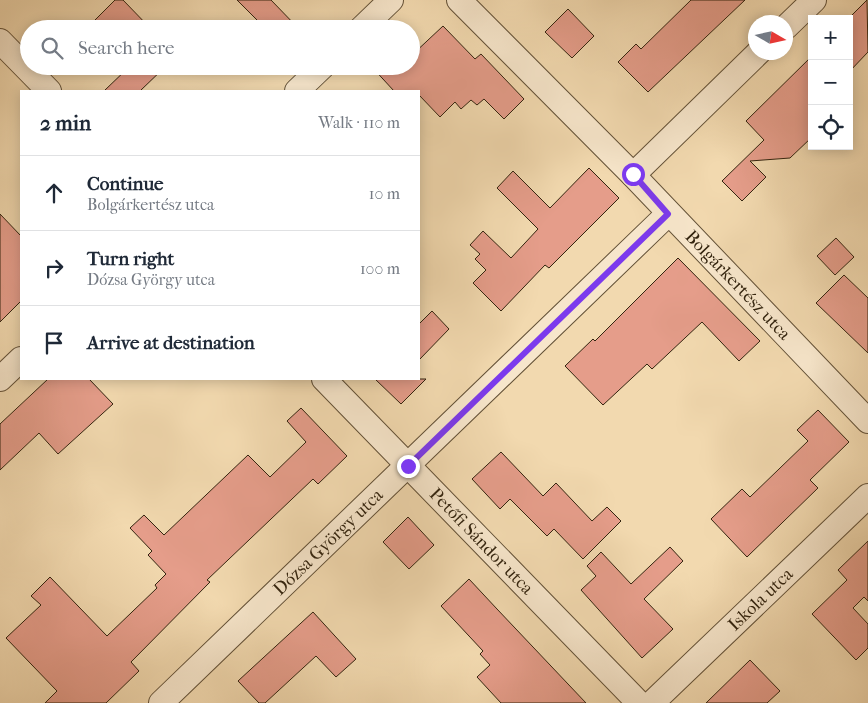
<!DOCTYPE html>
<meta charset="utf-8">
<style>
body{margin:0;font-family:"IM FELL French Canon",serif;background:#f2f2f3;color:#1f2937}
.controls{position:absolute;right:15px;top:15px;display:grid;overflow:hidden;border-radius:0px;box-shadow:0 2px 12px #0003}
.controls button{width:45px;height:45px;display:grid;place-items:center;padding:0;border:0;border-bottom:1px solid #e0e1e3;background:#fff;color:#1f2937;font:25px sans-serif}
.compass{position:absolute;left:748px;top:15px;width:45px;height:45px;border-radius:50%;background:#fff;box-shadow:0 2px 12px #0003;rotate:99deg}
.stop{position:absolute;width:15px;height:15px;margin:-11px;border:4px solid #7c3aed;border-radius:50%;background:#fff}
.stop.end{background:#7c3aed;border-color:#fff;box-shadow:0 1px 5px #0008}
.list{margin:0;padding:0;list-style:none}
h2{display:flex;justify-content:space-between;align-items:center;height:65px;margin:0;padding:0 20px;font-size:21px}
h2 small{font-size:16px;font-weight:400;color:#747a83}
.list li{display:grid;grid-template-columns:32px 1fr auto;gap:15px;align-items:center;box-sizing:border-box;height:75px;padding:0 20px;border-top:1px solid #e0e1e3}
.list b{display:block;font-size:19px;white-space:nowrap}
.list p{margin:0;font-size:16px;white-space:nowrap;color:#747a83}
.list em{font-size:16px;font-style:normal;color:#747a83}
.icon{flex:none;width:28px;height:28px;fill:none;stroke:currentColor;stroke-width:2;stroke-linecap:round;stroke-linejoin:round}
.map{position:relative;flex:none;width:868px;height:703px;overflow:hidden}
.search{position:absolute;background:#fff;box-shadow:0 2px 12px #0003;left:20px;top:20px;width:400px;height:55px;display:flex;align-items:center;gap:12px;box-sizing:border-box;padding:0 18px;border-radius:28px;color:#747a83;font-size:19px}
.panel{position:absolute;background:#fff;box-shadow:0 2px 12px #0003;left:20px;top:90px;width:400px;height:290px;border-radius:0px}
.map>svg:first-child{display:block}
.building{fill:#e59d8a;stroke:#33240f}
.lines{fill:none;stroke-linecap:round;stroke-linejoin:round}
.minor-casing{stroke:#635137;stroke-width:26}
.minor{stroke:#f7e6cb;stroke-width:24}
.route{stroke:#7c3aed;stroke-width:6}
.labels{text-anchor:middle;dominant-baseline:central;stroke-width:5;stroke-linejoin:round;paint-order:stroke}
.street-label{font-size:18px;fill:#33240f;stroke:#f7e6cb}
</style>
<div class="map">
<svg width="868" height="703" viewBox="0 0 868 703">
<rect width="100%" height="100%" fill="#f2d9af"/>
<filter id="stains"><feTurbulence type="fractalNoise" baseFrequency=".004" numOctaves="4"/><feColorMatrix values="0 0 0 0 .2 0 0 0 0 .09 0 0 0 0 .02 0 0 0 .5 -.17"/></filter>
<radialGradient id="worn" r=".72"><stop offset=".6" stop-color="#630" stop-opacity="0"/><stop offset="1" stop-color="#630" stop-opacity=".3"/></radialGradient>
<g class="building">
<polygon points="115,0 123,0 151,29 86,29"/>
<polygon points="237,0 271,0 299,29 266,29"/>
<polygon points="691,0 745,0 648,92 618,62 636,44 641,49"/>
<polygon points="867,0 868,52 849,72 849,18"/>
<polygon points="568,9 594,36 572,58 545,32"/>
<polygon points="443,26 475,59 481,54 524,99 504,119 484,99 477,105 471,100 461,109 455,102 440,117 419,95 419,91 394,91 371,66 411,66 411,56"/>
<polygon points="812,56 812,137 790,158 750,161 766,177 742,201 722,181 764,140 746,121"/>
<polygon points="130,66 166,66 140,91 104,91"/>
<polygon points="589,168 619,198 549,268 545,265 501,311 473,283 486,270 475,259 480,254 470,245 483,231 511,258 538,229 497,188 513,171 550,208"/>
<polygon points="0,214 21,236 21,301 0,322"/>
<polygon points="836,238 854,257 835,275 817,256"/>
<polygon points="678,258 760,341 739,361 702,322 652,369 647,364 603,405 565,366 593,339 595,341"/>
<polygon points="844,275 868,298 868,353 816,303"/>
<polygon points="432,311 449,329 419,360 419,324"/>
<polygon points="48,379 89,379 113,404 58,454 39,433 0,470 0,424"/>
<polygon points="375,379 426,379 401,404"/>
<polygon points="301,408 347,456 318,484 313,479 207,580 210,582 131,662 139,671 106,703 45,703 57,691 6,638 41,605 31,596 50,577 107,636 157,588 155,585 166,574 148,555 152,551 130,528 144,515 164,535 248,455 270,477 306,442 287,421"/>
<polygon points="818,410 849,442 810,480 818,488 747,557 711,519 742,489 750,497 808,441 797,430"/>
<polygon points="501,452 543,496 556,483 592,521 607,507 621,521 583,559 554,529 547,536 510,499 500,509 472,479"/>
<polygon points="408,517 434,545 409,569 383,542"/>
<polygon points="868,541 868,601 864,597 853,608 868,624 868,648 856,660 812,614 847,580 838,570"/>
<polygon points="670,547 683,561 644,599 673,629 642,658 581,590 596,576 587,566 601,552 631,584"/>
<polygon points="469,579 497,609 586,703 501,703 477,677 490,665 480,654 483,651 441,606"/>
<polygon points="313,612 356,659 336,677 316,656 265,703 259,703 238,681"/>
<polygon points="750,660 780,691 767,703 706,703"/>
</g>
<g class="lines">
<g class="minor-casing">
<g id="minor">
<path id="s1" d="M459,0L633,175L868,421"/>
<polyline points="786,27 814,0"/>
<polyline points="361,29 391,0"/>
<polyline points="0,41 49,91"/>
<polyline points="297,91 323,66"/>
<polyline points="633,175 759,52"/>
<polyline points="0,379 21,359"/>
<path id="s2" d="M324,379L639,703"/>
<path id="s3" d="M161,703L668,214"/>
<path id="s4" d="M652,703L868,496"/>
</g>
</g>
<use href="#minor" class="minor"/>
</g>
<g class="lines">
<polyline class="route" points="408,466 668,214 633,174"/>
</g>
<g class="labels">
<g class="street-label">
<text stroke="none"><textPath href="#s1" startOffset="399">Bolgárkertész utca</textPath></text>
<text stroke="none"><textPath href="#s2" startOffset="226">Petőfi Sándor utca</textPath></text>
<text stroke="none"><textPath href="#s3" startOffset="232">Dózsa György utca</textPath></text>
<text stroke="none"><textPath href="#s4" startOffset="150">Iskola utca</textPath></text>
</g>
</g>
<rect width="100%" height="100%" filter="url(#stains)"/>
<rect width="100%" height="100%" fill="url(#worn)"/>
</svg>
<div class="controls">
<button>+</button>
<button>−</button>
<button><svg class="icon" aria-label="locate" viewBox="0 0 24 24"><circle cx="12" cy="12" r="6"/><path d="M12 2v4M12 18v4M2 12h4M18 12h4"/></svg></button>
</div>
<svg class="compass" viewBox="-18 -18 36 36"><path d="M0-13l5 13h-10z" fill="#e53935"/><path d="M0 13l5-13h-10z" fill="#747a83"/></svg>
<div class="stop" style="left:633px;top:174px"></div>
<div class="stop end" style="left:408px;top:466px"></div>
<div class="search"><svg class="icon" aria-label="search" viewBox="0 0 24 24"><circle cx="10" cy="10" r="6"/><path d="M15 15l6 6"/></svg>Search here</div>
<section class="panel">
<h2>2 min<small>Walk · 110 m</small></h2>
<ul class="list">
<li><svg class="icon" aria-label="ahead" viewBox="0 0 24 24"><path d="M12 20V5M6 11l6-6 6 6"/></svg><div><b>Continue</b><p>Bolgárkertész utca</p></div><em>10 m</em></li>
<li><svg class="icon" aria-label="right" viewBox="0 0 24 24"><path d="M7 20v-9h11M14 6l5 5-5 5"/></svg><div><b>Turn right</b><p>Dózsa György utca</p></div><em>100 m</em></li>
<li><svg class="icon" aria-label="arrive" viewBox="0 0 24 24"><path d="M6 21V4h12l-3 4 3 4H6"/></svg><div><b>Arrive at destination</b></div></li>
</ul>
</section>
</div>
